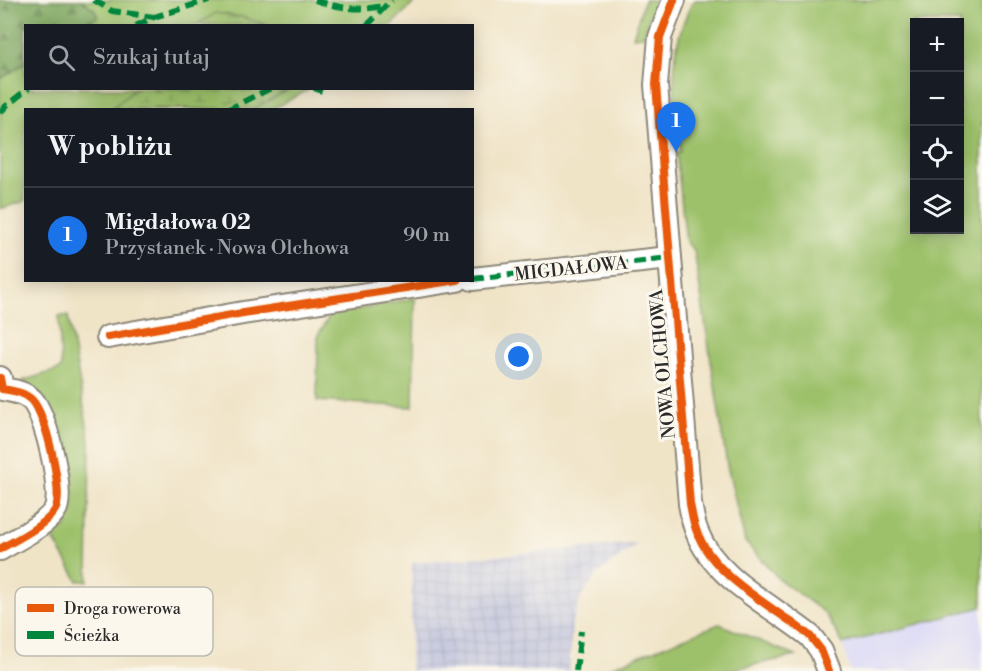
<!DOCTYPE html>
<html lang="pl">
<meta charset="utf-8">
<style>
body{margin:0;font-family:"Libre Bodoni",serif;background:#20242c;color:#f1f3f6}
.controls{position:absolute;right:18px;top:18px;display:grid;overflow:hidden;border-radius:0px;box-shadow:0 3px 15px #0003}
.controls button{width:54px;height:54px;display:grid;place-items:center;padding:0;border:0;border-bottom:2px solid #363941;background:#171b24;color:#f1f3f6;font:30px sans-serif}
.you{position:absolute;left:519px;top:357px;width:21px;height:21px;margin:-15px;border:4px solid #fff;border-radius:50%;background:#1a73e8;box-shadow:0 0 0 9px #1a73e833}
.badge{display:grid;place-items:center;width:39px;height:39px;border-radius:50%;background:#1a73e8;color:#fff;font-size:20px;font-weight:700}
.pin{position:absolute;translate:-50% -50px;filter:drop-shadow(0 2px 3px #0008)}
.pin::after{content:'';position:absolute;top:32px;width:21px;height:18px;background:inherit;clip-path:polygon(0 0,100% 0,50% 100%)}
.list{margin:0;padding:0;list-style:none}
h2{display:flex;justify-content:space-between;align-items:center;height:78px;margin:0;padding:0 24px;font-size:26px}
h2 small{font-size:20px;font-weight:400;color:#9ea1a6}
.list li{display:grid;grid-template-columns:39px 1fr auto;gap:18px;align-items:center;box-sizing:border-box;height:96px;padding:0 24px;border-top:2px solid #363941}
.list b{display:block;font-size:22px;white-space:nowrap}
.list p{margin:0;font-size:20px;white-space:nowrap;color:#9ea1a6}
.list em{font-size:20px;font-style:normal;color:#9ea1a6}
.icon{flex:none;width:33px;height:33px;fill:none;stroke:currentColor;stroke-width:2;stroke-linecap:round;stroke-linejoin:round}
.map{position:relative;flex:none;width:982px;height:671px;overflow:hidden}
.search{position:absolute;background:#171b24;box-shadow:0 3px 15px #0003;left:24px;top:24px;width:450px;height:66px;display:flex;align-items:center;gap:15px;box-sizing:border-box;padding:0 21px;border-radius:0px;color:#9ea1a6;font-size:22px}
.panel{position:absolute;background:#171b24;box-shadow:0 3px 15px #0003;left:24px;top:108px;width:450px;height:174px;border-radius:0px}
.map>svg:first-child{display:block}
.built{fill:#d8d7f8}
.industrial{fill:url(#industrial-grid)}
.green{fill:#9dc16b;stroke:#64764b;stroke-width:1.5;fill-rule:evenodd}
.forest{fill:url(#forest-firs);stroke:#546945;stroke-width:1.5}
.wetland{fill:url(#wetland-marsh);stroke:#64764b;stroke-width:1.5}
.lines{fill:none;stroke-linecap:round;stroke-linejoin:round}
.minor-casing{stroke:#8e8879;stroke-width:26}
.minor{stroke:#fff;stroke-width:22}
.quiet{stroke:#00873e;stroke-width:6;stroke-dasharray:12 6;stroke-linecap:butt}
.cycleway-casing{stroke:#fbf7ec;stroke-width:11}
.cycleway{stroke:#e8590c;stroke-width:8}
.labels{text-anchor:middle;dominant-baseline:central;stroke-width:6;stroke-linejoin:round;paint-order:stroke}
.street-label{font-size:18px;fill:#2b2b2b;stroke:#fbf7ec}
.key{fill:#fbf7ec;stroke:#bdbab2;stroke-width:1.5}
.key-label{font-size:16px;fill:#2b2b2b}
</style>
<div class="map">
<svg width="982" height="671" viewBox="0 0 982 671">
<defs>
<pattern id="industrial-grid" width="8" height="8" patternUnits="userSpaceOnUse" patternTransform="scale(1.5)"><rect width="8" height="8" fill="#bfc2dd"/><path d="M0 4h8M4 0v8" fill="none" stroke="#a4a7be"/></pattern>
<pattern id="forest-firs" width="22" height="20" patternUnits="userSpaceOnUse" patternTransform="scale(1.5)"><rect width="22" height="20" fill="#7ea75f"/><path d="M5 1l3.5 6h-7zM16 11l3.5 6h-7z" fill="#67884f"/></pattern>
<pattern id="wetland-marsh" width="20" height="14" patternUnits="userSpaceOnUse" patternTransform="scale(1.5)"><rect width="20" height="14" fill="#9dc16b"/><path d="M1 5h8M5 5V1M11 12h8M15 12V8" fill="none" stroke="#809d58"/></pattern>
</defs>
<rect width="100%" height="100%" fill="#fbf7ec"/>
<filter id="ink" filterUnits="userSpaceOnUse"><feTurbulence type="fractalNoise" baseFrequency=".0167" numOctaves="2"/><feDisplacementMap in="SourceGraphic" scale="12" xChannelSelector="R" yChannelSelector="G"/><feConvolveMatrix kernelMatrix="1 2 1 2 8 2 1 2 1" color-interpolation-filters="sRGB"/></filter>
<filter id="wash" filterUnits="userSpaceOnUse"><feTurbulence type="fractalNoise" baseFrequency=".008" numOctaves="4" result="noise"/><feDisplacementMap in="SourceGraphic" scale="24" xChannelSelector="R" yChannelSelector="G"/><feGaussianBlur stdDeviation="1.35" result="paint"/><feColorMatrix in="noise" values="0 0 0 0 0 0 0 0 0 0 0 0 0 0 0 0 0 1.4 0 .05"/><feComposite in="paint" operator="in"/></filter>
<g filter="url(#wash)">
<rect width="100%" height="100%" fill="#f0e4c7"/>
<polygon class="built" points="982,607 982,671 850,671 843,644"/>
<polygon class="industrial" points="638,543 597,574 581,597 572,624 569,671 410,671 412,563"/>
<g class="green">
<polygon points="81,0 417,0 390,26 83,25 94,18 94,9"/>
<polygon points="644,0 656,0 643,36 633,37"/>
<path d="M694,0H982V607L843,644L825,613L780,580L745,542L727,465L694,250L686,242L676,152H680L679,135H676C673,87 669,43 694,0ZM914,22H960V230H914Z"/>
<polygon points="25,63 26,88 310,89 272,109 26,110 25,201 0,209 0,79"/>
<polygon points="415,298 413,407 317,401 318,335 330,315"/>
<polygon points="59,316 68,316 90,442 88,581 78,581 51,535 67,526 64,460 38,393 22,381 61,369"/>
<polygon points="719,624 796,656 724,671 601,671"/>
</g>
<polygon class="forest" points="0,0 81,0 94,9 98,17 83,25 26,26 25,63 0,79"/>
<g class="wetland">
<polygon points="216,13 242,17 267,25 196,25"/>
<polygon points="135,89 135,88 290,89 253,109 111,109"/>
</g>
</g>
<g filter="url(#ink)">
<g class="lines">
<g class="minor-casing">
<g id="minor">
<path d="M674,0L660,37L656,85L690,504C692,513 693,523 697,532C714,578 773,606 810,636L821,650L829,671"/>
<polyline points="472,279 670,258"/>
<polyline points="108,337 243,313 457,280"/>
<path d="M0,378L2,389C13,391 24,392 32,400C46,415 63,489 56,508C49,524 15,540 0,549"/>
</g>
</g>
<use href="#minor" class="minor"/>
<g class="quiet">
<polyline points="94,0 112,11 154,17"/>
<path d="M315,0C338,8 362,12 385,5"/>
<polyline points="136,26 154,17 209,0"/>
<path d="M366,26C376,18 382,8 392,0"/>
<polyline points="314,88 322,91"/>
<polyline points="227,110 271,88"/>
<polyline points="0,113 6,106 29,88"/>
<polyline points="472,279 670,258"/>
<polyline points="576,671 581,631"/>
</g>
<g class="cycleway-casing">
<g id="cycleway">
<path d="M674,0L660,37L656,85L690,504C692,513 693,523 697,532C714,578 773,606 810,636L821,650L829,671"/>
<polyline points="108,337 243,313 457,280"/>
<path d="M0,378L2,389C13,391 24,392 32,400C46,415 63,489 56,508C49,524 15,540 0,549"/>
</g>
</g>
<use href="#cycleway" class="cycleway"/>
</g>
</g>
<g class="labels">
<g class="street-label">
<text transform="translate(571 269) rotate(-6)">MIGDAŁOWA</text>
<text transform="translate(663 364) rotate(-95)">NOWA OLCHOWA</text>
</g>
</g>
<rect x="15" y="587" width="198" height="69" rx="9" class="key"/>
<rect x="27" y="604" width="27" height="8" fill="#e8590c"/>
<rect x="27" y="631" width="27" height="8" fill="#00873e"/>
<g class="key-label">
<text x="64" y="614">Droga rowerowa</text>
<text x="64" y="641">Ścieżka</text>
</g>
</svg>
<div class="controls">
<button>+</button>
<button>−</button>
<button><svg class="icon" aria-label="locate" viewBox="0 0 24 24"><circle cx="12" cy="12" r="6"/><path d="M12 2v4M12 18v4M2 12h4M18 12h4"/></svg></button>
<button><svg class="icon" aria-label="layers" viewBox="0 0 24 24"><path d="M12 4l9 5-9 5-9-5zM3 14l9 5 9-5"/></svg></button>
</div>
<div class="you"></div>
<div class="pin badge" style="left:676px;top:152px">1</div>
<div class="search"><svg class="icon" aria-label="search" viewBox="0 0 24 24"><circle cx="10" cy="10" r="6"/><path d="M15 15l6 6"/></svg>Szukaj tutaj</div>
<section class="panel">
<h2>W pobliżu<small></small></h2>
<ul class="list">
<li><span class="badge">1</span><div><b>Migdałowa 02</b><p>Przystanek · Nowa Olchowa</p></div><em>90 m</em></li>
</ul>
</section>
</div>
